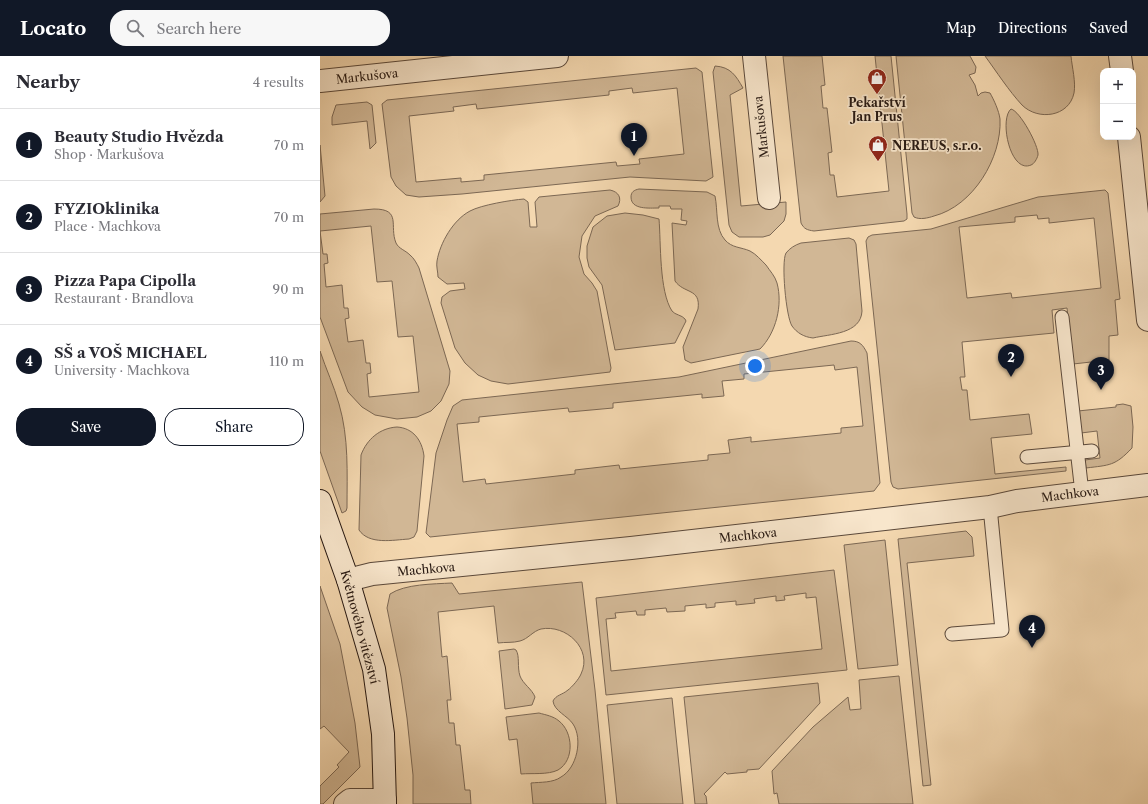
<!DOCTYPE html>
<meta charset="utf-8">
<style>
body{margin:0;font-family:"Libre Caslon Text",serif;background:#f7f7f7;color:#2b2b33}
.controls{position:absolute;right:12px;top:12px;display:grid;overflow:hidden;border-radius:8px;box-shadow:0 4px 16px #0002}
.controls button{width:36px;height:36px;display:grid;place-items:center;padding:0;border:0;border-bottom:1px solid #e1e1e2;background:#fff;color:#2b2b33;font:20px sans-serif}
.you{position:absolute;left:435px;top:310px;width:14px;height:14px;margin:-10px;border:3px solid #fff;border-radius:50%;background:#1a73e8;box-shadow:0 0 0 6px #1a73e833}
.badge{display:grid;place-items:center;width:26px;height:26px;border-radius:50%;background:#111827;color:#fff;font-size:13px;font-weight:700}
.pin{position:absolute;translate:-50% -33px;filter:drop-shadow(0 1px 2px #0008)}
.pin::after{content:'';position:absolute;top:21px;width:14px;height:12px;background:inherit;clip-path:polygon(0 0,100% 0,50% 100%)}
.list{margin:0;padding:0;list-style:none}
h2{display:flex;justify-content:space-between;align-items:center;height:52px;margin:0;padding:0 16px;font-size:17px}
h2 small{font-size:13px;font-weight:400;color:#7c7c81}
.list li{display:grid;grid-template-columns:26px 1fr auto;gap:12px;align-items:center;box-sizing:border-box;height:72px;padding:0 16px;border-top:1px solid #e1e1e2}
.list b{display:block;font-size:15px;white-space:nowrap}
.list p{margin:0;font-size:13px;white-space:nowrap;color:#7c7c81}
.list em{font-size:13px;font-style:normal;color:#7c7c81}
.actions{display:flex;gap:8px;padding:12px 16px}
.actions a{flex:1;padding:9px 0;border:1px solid #111827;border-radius:16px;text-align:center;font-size:14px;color:#111827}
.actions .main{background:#111827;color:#fff}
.icon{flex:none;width:22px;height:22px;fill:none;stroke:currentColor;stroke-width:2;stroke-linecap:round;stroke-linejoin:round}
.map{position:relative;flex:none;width:828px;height:748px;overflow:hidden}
header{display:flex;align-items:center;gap:24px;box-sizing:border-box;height:56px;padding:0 20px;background:#111827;color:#fff}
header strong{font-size:19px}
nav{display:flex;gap:22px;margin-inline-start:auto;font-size:14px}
.search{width:280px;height:36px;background:#f7f7f7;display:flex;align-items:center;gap:10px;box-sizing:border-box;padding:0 14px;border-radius:16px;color:#7c7c81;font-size:15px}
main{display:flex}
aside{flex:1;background:#fff}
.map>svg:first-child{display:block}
.green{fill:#d1b795;stroke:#7c6854;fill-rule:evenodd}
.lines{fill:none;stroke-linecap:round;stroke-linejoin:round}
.lane-casing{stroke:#5a483a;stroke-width:15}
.street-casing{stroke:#5a483a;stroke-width:24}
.secondary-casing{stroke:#261812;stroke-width:24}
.lane{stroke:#f8e6cc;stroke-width:13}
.street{stroke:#f8e6cc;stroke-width:22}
.secondary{stroke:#f8e6cc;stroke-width:22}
.labels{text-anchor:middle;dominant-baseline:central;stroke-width:3.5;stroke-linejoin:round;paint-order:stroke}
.street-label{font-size:12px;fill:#261812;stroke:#f8e6cc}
.poi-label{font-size:12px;font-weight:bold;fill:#261812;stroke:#f8e6cc}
</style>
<header>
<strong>Locato</strong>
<div class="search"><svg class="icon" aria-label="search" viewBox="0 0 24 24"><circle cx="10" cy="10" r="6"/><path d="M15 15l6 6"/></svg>Search here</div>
<nav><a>Map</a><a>Directions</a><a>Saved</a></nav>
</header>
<main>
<aside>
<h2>Nearby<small>4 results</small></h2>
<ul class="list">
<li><span class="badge">1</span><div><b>Beauty Studio Hvězda</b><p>Shop · Markušova</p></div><em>70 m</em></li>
<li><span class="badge">2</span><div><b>FYZIOklinika</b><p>Place · Machkova</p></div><em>70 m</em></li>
<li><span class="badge">3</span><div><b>Pizza Papa Cipolla</b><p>Restaurant · Brandlova</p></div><em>90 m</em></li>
<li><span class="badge">4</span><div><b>SŠ a VOŠ MICHAEL</b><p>University · Machkova</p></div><em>110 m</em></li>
</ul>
<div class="actions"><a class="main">Save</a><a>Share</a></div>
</aside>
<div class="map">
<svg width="828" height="748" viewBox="0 0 828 748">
<rect width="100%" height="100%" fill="#f4d8b0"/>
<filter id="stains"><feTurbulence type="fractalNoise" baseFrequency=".005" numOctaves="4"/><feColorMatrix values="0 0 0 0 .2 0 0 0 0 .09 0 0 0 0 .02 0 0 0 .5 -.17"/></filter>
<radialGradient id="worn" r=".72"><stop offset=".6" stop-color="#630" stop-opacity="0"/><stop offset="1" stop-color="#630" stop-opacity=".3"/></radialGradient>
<g class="green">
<path d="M463,0H502L505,29L501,30L503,52H507L512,96L508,97L510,119H514L517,141L569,135L555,0H571L587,158V163L584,165L494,175C487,174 484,173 481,167Z"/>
<path d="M576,0H650L656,11L655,17L649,19L655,29L658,40L661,37L665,36L670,37C674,44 679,55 680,63C682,102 653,150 614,160C608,162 600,164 594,161L592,157Z"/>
<path d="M665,0H751C752,11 756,26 754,37C749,61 718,65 702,49C689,35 676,15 665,0Z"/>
<path d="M395,10C411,11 416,20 423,32L410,39L421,150L466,146V158L464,165L450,179L443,181H419L412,176L409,169L393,16Z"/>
<path d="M376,12L382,16L393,121L386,125L310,121L142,138L99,141L86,139L76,130L71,121L62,48L67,44ZM312,32L313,37L357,32L364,98L319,103L320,108L297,110L296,106L164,119V124L141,126V122L96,126L89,60L134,55L133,51L156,48L157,53L289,39V35Z"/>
<polygon points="47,46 52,49 56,87 50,93 47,65 12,69 12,61 16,49"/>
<path d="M691,53C700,55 719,90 718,99C717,103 714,108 711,109C690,118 679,63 691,53Z"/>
<polygon points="0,89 5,140 0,146"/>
<path d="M319,133L387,136L395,140C398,154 395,173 405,184C412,192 421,191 430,195C436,198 441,204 446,209C450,215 455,220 457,227C463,249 456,277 440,293L371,307L365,304L363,291L378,253C381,232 364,238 355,225L352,167L366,169L367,165L361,164L362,153H351L350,150H339V152C329,152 311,154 311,141C311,136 314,134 319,133Z"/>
<path d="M290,134C299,136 302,142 298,150L275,160L262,180L259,201L264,218L272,227L277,235L291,312L290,316L188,328L171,325L158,319L145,307L135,292L121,247L122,241L130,235L145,233L144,227L127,228L118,221C118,216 116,210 117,205C120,187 133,164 150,155C161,149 191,144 204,143L208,146L210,171H217L215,146L219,141Z"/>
<path d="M785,134L788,137L800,243L795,244L798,279L789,280V304L753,308L747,252L732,254L734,277L642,286L645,321H640L642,334H647L650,364L709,358L712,378L671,382L675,418L746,411V415L578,433L573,431L571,426L546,185L548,181L552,179L611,173L718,141ZM717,159L718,163L729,162V167L774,162L781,232L692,242L691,237L647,242L639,171L695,166V161Z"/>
<path d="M54,153C82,153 69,170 76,187C79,193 85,194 90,199C94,202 97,208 99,212L130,315L129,328L121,345L111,355L97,361L77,363L55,359L42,351L28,336L0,261V158ZM51,170L57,226L72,225L78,281L93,280L99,336L49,341L47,318L51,317L50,307H46L43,284L28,286L25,263L29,262L28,252H24L22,229L6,231L4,208L8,207L7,198H3L0,175Z"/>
<path d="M305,157L323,159L339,163C341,187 339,235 352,255C355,259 362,259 365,263L366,265L355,287L295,294L282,229L269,211L267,202V190L273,171L287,160Z"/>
<path d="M529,182L534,184L536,188L542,255C541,278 510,278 493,282C484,281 477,277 472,270C466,261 461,206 466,197C470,192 475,189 481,187Z"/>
<path d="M531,285C540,285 543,289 547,297L560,427L554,435L110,481L106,477L116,397L127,364L133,350L142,344L359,321ZM514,309L515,314L537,311L543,370L521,372V377L431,386V381L408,384L410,397L388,399V404L300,413L299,409L255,414V418L166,428L165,423L143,426L137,368L159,366V361L248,352L249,356L293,352V347L382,338V342L404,340L402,325L424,323V318Z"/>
<path d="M0,295C6,313 14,330 19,348C29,382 27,417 27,452L26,455L22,457L0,395Z"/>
<path d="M803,348L811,350L813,371L812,392C795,410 790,409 766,412L765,404L780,402L777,375L761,377L758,355L796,351V349Z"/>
<path d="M77,371C93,372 102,384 104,400L97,475L94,481L89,483C73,484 49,489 39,474L41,399C47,383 60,372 77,371Z"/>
<polygon points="646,475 652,481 654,500 587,507 611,729 603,730 578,483"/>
<polygon points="565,484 578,609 538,613 524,489"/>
<path d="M514,514L527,614L286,639L276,542ZM486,537V542L496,541L502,593L291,615L286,563L296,562L295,557L316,555L317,559H325V554L346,552L347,556L365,555V550L386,548V552L395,551V547L416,545V549L435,547L434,543L456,540V545L465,544L464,540Z"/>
<path d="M262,526L275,634L286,748H213L211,727C220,726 233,727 241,721C257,712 263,683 253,668C248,660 234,655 233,645C236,639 242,639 248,634C252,631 259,623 261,618C273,593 246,568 221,573C213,575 208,583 200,585C193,587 185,586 178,587L174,550L118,556L122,601L127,600L131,644H127L129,667H134L136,689H140L145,734H150L151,748H93V719L87,662L81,621L67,552L70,538C85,528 113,528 132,527L139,538Z"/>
<polygon points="0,530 20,588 35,667 40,711 3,748 0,748 0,730 19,711 17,709 29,696 4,670 0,673"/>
<path d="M194,593L196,594C200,600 197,611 200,620C203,628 212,633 215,641L212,649L185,653L179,595Z"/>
<polygon points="579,620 593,748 459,748 457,737 454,738 452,715 493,671 528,641 530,654 541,653 539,624"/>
<polygon points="498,627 500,647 439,713 427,714 427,716 407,718 405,716 384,738 386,740 387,748 375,748 364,641"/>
<polygon points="352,642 363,748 297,748 287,649"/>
<path d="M219,657C226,659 233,660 239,665C253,676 255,704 238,714C228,719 212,717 201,718L197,683L189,684L186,661Z"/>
</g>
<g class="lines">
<g class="lane-casing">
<g id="lane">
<polyline points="742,261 762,437"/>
<polyline points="707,401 772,395"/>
<polyline points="632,578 682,574 670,451"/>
</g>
</g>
<g class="street-casing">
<g id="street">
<polyline points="434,0 449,142"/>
<polyline points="800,0 802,15"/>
<polyline points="0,25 237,0"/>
<polyline points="809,81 828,264"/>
<polyline points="28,524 52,518 311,492 670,451 697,445 828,429"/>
<polyline points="25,748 30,744 65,744"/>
</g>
</g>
<g class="secondary-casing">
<polyline id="secondary" points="0,445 28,524 54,613 63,678 65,748"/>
</g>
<use href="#lane" class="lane"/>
<use href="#street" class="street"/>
<use href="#secondary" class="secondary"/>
</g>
<defs>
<g id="shop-pin" transform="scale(1)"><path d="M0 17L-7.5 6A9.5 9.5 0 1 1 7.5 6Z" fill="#8f2418" stroke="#f8e6cc"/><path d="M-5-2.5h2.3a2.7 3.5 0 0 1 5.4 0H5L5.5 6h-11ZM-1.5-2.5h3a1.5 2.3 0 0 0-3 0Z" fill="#fff"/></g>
</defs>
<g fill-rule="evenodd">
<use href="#shop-pin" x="557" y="22"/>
<use href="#shop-pin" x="558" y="89"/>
</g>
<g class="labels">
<g class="street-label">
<text transform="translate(47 20) rotate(-6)">Markušova</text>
<text transform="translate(441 71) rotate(-96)">Markušova</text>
<text transform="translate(750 438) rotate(-7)">Machkova</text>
<text transform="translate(428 479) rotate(-6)">Machkova</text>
<text transform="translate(106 513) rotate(-5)">Machkova</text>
<text transform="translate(40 571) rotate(75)">Květnového vítězství</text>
</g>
<g class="poi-label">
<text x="557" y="46">Pekařství<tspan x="557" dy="14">Jan Prus</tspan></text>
<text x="572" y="89" text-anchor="start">NEREUS, s.r.o.</text>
</g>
</g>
<rect width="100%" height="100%" filter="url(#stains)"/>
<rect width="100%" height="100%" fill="url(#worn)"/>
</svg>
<div class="controls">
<button>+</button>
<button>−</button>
</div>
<div class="you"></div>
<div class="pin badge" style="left:314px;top:100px">1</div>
<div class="pin badge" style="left:691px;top:321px">2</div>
<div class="pin badge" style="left:781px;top:334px">3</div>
<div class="pin badge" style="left:712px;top:592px">4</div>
</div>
</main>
